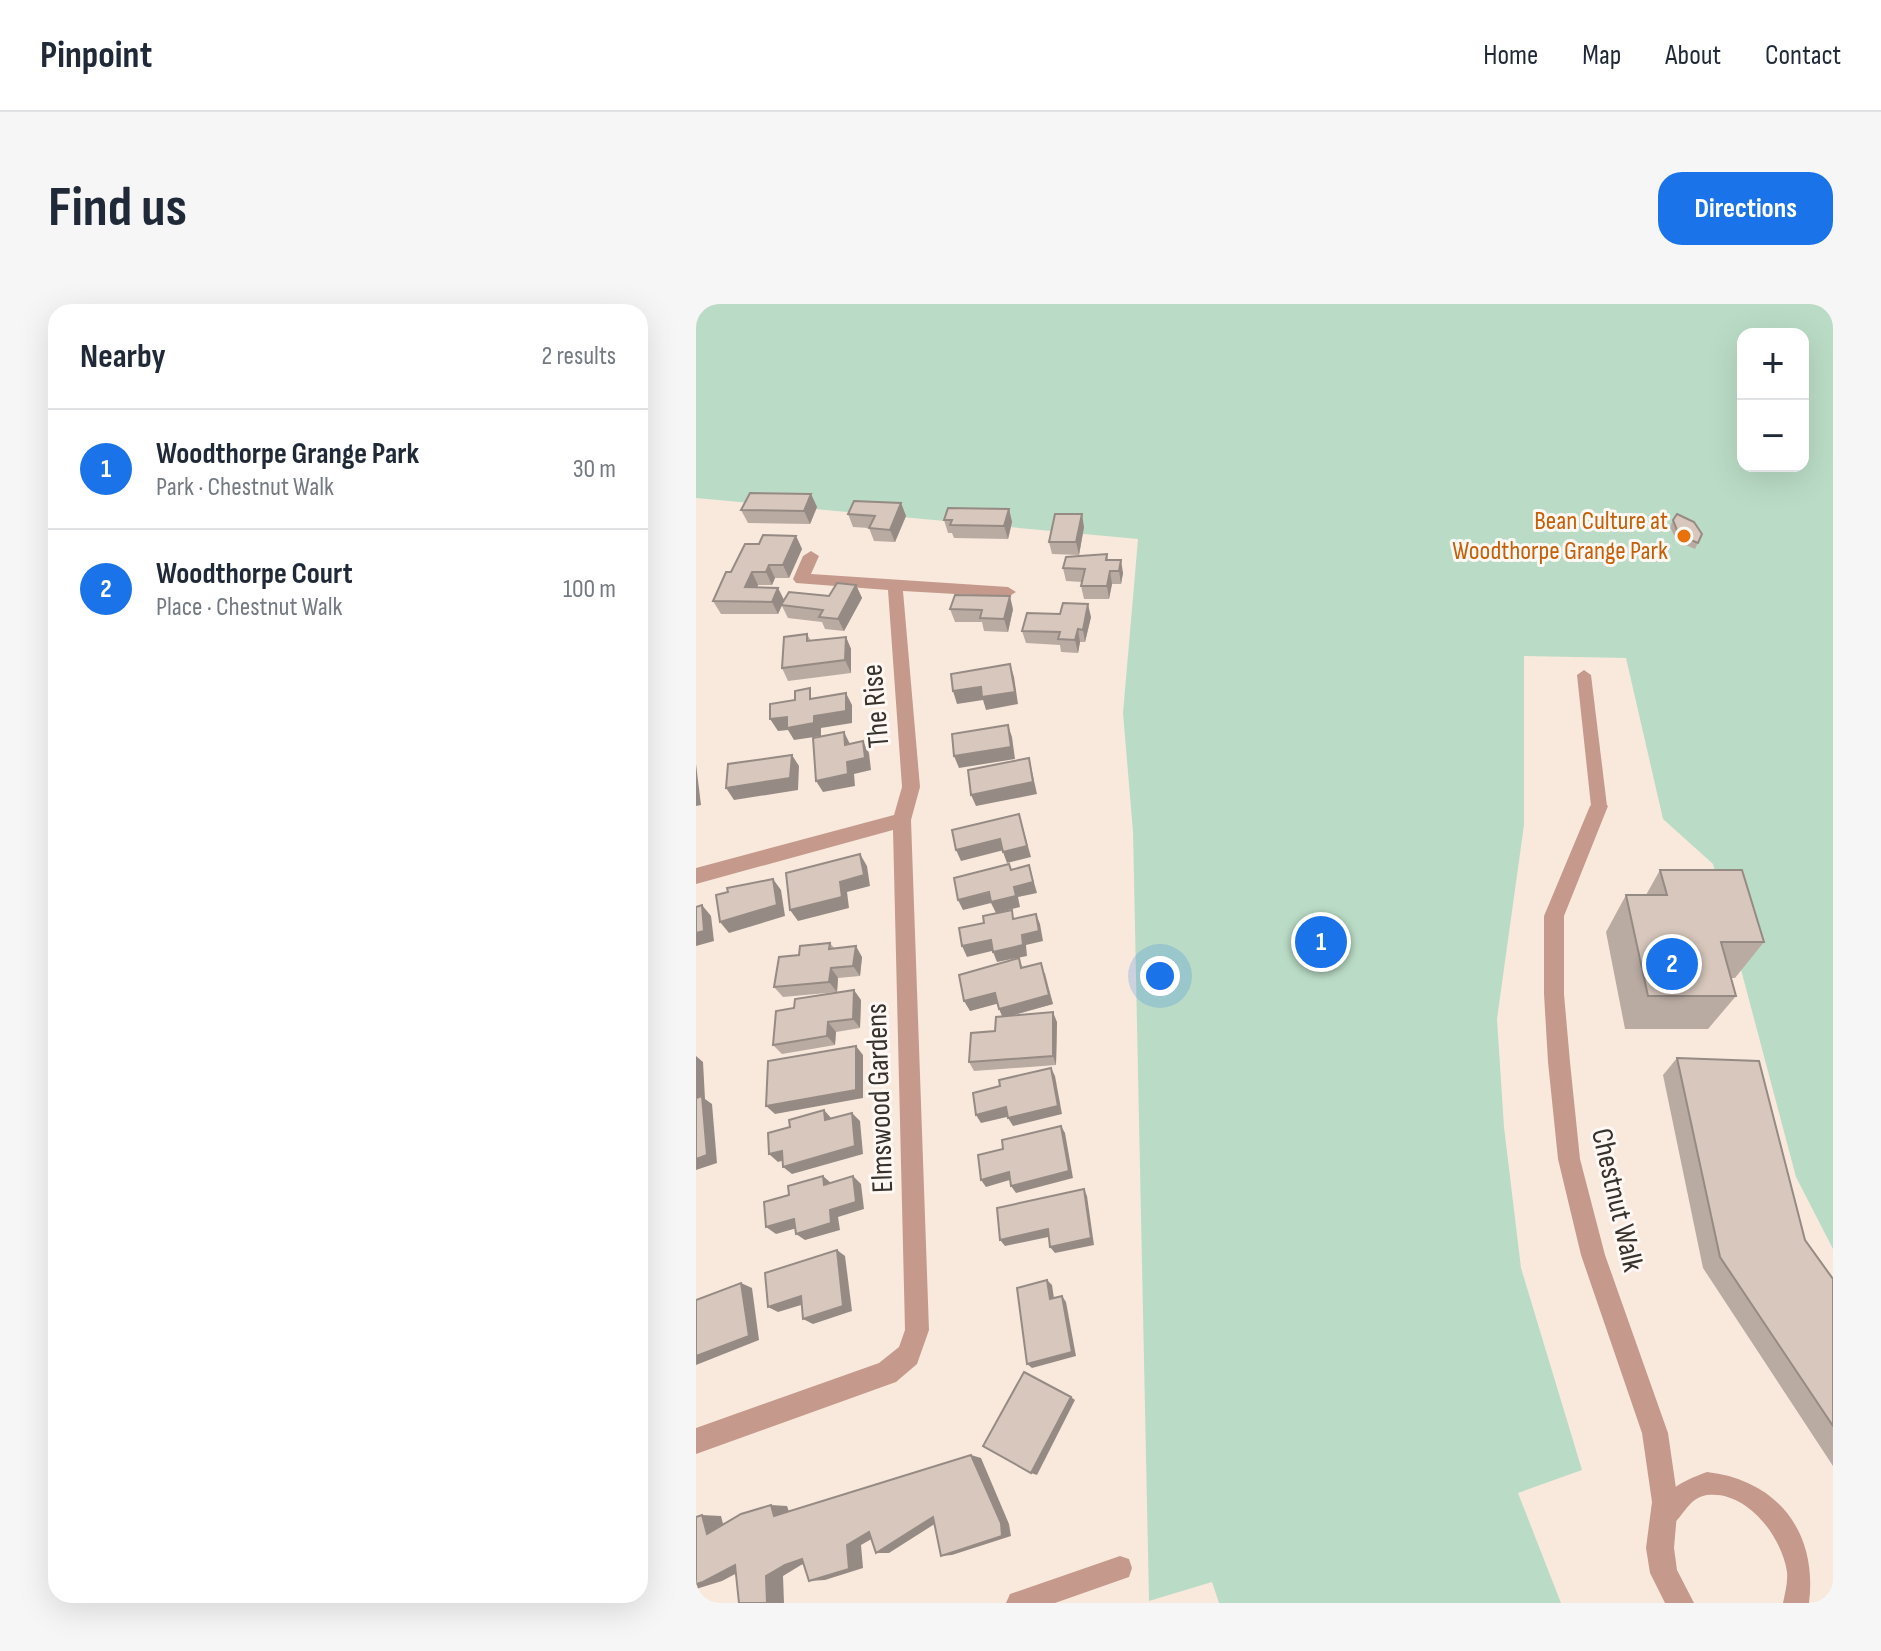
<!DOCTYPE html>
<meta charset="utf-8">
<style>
body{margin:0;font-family:"Sofia Sans Condensed",sans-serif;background:#f6f6f7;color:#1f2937}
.controls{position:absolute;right:24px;top:24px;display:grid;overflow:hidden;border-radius:16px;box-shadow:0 8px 32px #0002}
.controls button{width:72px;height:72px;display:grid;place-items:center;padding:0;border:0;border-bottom:2px solid #e0e1e3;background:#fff;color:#1f2937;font:40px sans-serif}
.you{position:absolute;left:464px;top:672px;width:28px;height:28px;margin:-20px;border:6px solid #fff;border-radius:50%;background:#1a73e8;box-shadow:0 0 0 12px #1a73e833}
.badge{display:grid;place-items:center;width:52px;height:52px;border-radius:50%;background:#1a73e8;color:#fff;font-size:26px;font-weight:700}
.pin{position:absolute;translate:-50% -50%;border:4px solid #fff;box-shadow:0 2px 8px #0006}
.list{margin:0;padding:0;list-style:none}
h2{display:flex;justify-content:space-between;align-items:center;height:104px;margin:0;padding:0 32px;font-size:34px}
h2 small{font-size:26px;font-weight:400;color:#747a83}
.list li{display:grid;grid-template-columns:52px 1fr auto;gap:24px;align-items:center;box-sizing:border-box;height:120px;padding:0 32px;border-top:2px solid #e0e1e3}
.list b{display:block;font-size:30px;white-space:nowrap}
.list p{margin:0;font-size:26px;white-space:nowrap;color:#747a83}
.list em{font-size:26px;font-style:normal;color:#747a83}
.map{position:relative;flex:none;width:1137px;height:1299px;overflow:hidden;border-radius:24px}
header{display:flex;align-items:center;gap:48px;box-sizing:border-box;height:112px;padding:0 40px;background:#fff;border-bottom:2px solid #e0e1e3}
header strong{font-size:38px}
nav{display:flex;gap:44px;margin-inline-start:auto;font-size:28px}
.intro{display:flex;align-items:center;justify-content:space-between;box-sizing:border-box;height:192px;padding:0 48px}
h1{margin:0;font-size:56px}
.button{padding:20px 36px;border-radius:24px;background:#1a73e8;color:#fff;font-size:28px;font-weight:700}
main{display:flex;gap:48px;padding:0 48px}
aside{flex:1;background:#fff;border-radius:24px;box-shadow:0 8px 32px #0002}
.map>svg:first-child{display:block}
.green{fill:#badcc6;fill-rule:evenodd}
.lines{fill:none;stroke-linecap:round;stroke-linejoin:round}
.lane{fill:#c59a8d;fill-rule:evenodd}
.street{fill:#c59a8d;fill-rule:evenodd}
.wall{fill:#b9aba2}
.shaded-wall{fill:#968b84}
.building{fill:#d7c7bc;stroke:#968b84;stroke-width:2}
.food-dot{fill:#e8710a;stroke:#fff8f4;stroke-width:3}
.labels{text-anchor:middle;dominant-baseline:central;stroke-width:6;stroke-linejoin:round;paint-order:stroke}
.far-food-label{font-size:26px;fill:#c56008;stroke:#fff8f4;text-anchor:end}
.street-label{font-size:30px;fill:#38322d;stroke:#fff8f4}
</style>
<header>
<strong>Pinpoint</strong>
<nav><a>Home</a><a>Map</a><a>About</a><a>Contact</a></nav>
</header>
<div class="intro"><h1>Find us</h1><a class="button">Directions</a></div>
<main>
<aside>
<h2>Nearby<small>2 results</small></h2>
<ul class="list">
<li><span class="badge">1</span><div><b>Woodthorpe Grange Park</b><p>Park · Chestnut Walk</p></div><em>30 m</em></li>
<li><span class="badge">2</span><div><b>Woodthorpe Court</b><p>Place · Chestnut Walk</p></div><em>100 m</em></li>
</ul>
</aside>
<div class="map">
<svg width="1137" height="1299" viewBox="0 0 1137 1299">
<rect width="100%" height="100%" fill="#f9e9dd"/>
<path class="green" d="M0,0H1137V945L1100,873L1017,560L967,515L930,354L828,352V521L801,715L808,823L825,964L886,1166L822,1189L865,1299H523L516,1278L453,1297L437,528L427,409L442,235L0,194ZM1047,30H1107V162H1047Z"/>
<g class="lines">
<g class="lane">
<polygon points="888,366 895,371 911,502 903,508 895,502 881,371"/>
<path d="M1011,1168C1082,1176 1122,1229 1113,1299H1087C1089,1289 1092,1278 1091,1268C1086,1233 1051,1186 1011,1191C990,1194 986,1219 968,1226L959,1223L956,1214C968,1186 984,1178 1011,1168Z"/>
<polygon points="424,1252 433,1255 436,1264 433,1273 359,1299 310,1299 314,1290"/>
</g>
<g class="street">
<polygon points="115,247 123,252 115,270 312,283 320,288 312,293 207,287 224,483 215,516 233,1026 221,1060 200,1078 0,1150 0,1124 183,1059 203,1043 209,1026 197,526 0,580 0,564 198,511 206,483 192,286 100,279 97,275 107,252"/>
<polygon points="903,495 912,502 868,612 868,690 874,758 884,855 909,951 972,1129 982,1198 978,1244 981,1266 998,1299 969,1299 954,1269 950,1244 956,1198 946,1129 885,951 862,855 852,758 848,690 848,612 894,502"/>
</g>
</g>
<g class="wall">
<polygon points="115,190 121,203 114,220 52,219 45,206"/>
<polygon points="205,199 210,212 199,238 178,237 173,224 157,223 152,210"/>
<polygon points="313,205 316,218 312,235 258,234 256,229 252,229 248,216"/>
<polygon points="977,216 1006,230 999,245 981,237 974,223"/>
<polygon points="388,223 383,251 356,250 353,238"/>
<polygon points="100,232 106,245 93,274 79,274 76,281 62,281 61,283 82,284 88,296 133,292 160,281 166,294 148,327 129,325 126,318 92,314 86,302 82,310 25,310 17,297 35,268 63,240"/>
<polygon points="411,250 412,256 427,269 425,280 416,280 413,295 388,295 385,282 386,278 370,277 367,264"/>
<polygon points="254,305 317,305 312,328 288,327 286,318 259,318"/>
<polygon points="395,313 389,338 384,338 382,349 365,348 364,341 330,339 326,327"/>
<polygon points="111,330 115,337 150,333 155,345 155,369 92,377 86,364"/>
<polygon points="964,566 1068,638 1039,674 1035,674 1040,692 1012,725 929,725 910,628 930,591 950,591"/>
<polygon points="134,639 138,644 166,653 164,672 142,674 141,688 87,693 78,683 103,651"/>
<polygon points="323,654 327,664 349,669 357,700 318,711 361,718 360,761 278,767 273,758 299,727 306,712 302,699 274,707"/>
<polygon points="165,696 164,724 140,728 139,741 86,750 77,741"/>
<polygon points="981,754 1137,975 1137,1162 1007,964 967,771"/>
</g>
<g class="shaded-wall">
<polygon points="115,190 121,203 114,220 108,207"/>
<polygon points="205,199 210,212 199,238 194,226"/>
<polygon points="313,205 316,218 312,235 308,222"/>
<polygon points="386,210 388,223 383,251 380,238"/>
<polygon points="100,232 106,245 93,274 87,261"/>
<polygon points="425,256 427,269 425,280 423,267"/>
<polygon points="73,261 79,274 76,281 70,268"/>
<polygon points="414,267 416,280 413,295 411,282"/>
<polygon points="56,268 62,281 56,296 49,283"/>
<polygon points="160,281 166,294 148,327 142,315"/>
<polygon points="82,284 88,296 82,310 76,298"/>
<polygon points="314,292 317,305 312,328 308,315"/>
<polygon points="392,300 395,313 389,338 387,326"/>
<polygon points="382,325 384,338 382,349 379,336"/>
<polygon points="150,333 155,345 155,369 149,356"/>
<polygon points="314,360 318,373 322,400 290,406 287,396 261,400 257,387"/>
<polygon points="150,389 156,401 156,419 125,424 125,432 98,436 92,426 82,427 74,415 91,413 118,412"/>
<polygon points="312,421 316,433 319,455 263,464 258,452"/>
<polygon points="148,428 154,440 149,441"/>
<polygon points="167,437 173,449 175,466 158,470 159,482 127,488 120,477 151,458"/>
<polygon points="96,451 103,462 102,486 38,496 30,484"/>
<polygon points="333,454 341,490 280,502 275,491"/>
<polygon points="0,460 5,501 0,502"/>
<polygon points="323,510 335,553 311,559 307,548"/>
<polygon points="304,535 308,546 265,557 260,546"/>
<polygon points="164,550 171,562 174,582 151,588 153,604 102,617 94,606 144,578"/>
<polygon points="333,561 341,589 322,593 324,603 300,609 295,599 267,606 262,596 318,583"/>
<polygon points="77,575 85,586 89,612 33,629 24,618"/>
<polygon points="6,601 15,612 18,637 0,642 0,629"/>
<polygon points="340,610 344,620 347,637 330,641 331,652 301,658 297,648 326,631"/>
<polygon points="295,636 300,646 271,653 266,642"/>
<polygon points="160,642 166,653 164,672 157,662"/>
<polygon points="345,659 357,700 307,714 303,705"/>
<polygon points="135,664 142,674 141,688 133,678"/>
<polygon points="158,686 165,696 164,724 157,715"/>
<polygon points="299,689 304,699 274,707 268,697"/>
<polygon points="357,708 361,718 360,761 357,752"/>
<polygon points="132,718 140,728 139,741 131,732"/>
<polygon points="160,742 167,751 167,794 79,810 70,802"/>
<polygon points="0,752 7,758 9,795 16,800 21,859 0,866"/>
<polygon points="355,764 359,772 366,810 317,822 312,814"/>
<polygon points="310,803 315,812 285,819 280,811"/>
<polygon points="128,806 136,815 129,816"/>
<polygon points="156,809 164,817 167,850 96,870 87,863"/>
<polygon points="365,822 369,829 377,874 320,889 315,882"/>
<polygon points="86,847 95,854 82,858 73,850"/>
<polygon points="313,868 317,875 290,883 285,876"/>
<polygon points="127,872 135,879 128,881"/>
<polygon points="157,872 165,880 168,905 142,913 144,926 109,936 100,930 134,906"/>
<polygon points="388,885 391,892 398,941 359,949 354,943"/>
<polygon points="98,915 108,922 80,930 70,923"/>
<polygon points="352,925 357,932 309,942 304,936"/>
<polygon points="141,946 149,952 156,1007 117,1020 107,1015"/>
<polygon points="351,976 356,981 359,1001 354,995"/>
<polygon points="45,979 56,984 63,1036 0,1061 0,1052"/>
<polygon points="105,992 115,998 82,1008 72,1003"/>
<polygon points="366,992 370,998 380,1052 336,1064 331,1060"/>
<polygon points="375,1093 379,1096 341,1171 335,1169"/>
<polygon points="275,1151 285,1154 313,1220 315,1232 256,1251 245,1252"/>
<polygon points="75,1201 91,1202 95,1213 78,1212"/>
<polygon points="6,1211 25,1212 30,1231 11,1230"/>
<polygon points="237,1213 248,1214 193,1249 180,1249"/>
<polygon points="173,1228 186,1229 165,1241 167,1264 129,1276 113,1277 151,1241"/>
<polygon points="106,1255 121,1255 105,1261 87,1272 88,1299 71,1299 70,1272 89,1261"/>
<polygon points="39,1261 56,1261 26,1277 0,1285 0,1280"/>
</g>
<g class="building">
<polygon points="54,189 115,190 108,207 45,206"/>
<polygon points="158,197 205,199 194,226 173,224 179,212 152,210"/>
<polygon points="252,204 313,205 308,222 254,221 256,216 248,216"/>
<polygon points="359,210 386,210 380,238 353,238"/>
<polygon points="981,210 998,218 1006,230 1002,239 983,231 977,216"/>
<polygon points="67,231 100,232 87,261 73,261 70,268 56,268 49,283 82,284 76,298 17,297 30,268 35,268 49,240 63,240"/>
<polygon points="411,250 410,256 425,256 423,267 414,267 411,282 385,282 389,265 367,264 370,253"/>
<polygon points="141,279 160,281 142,315 123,313 127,306 85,301 93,288 133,292"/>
<polygon points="259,291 314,292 308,315 284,314 286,306 254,305"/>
<polygon points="367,299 392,300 387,326 382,325 379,336 362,335 364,328 326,327 331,309 364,310"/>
<polygon points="111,330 111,337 150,333 149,356 86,364 88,333"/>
<polygon points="314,360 319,388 286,393 285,383 257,387 255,370"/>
<polygon points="114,384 114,395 150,389 150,407 118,412 118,419 91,424 91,413 74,415 74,400 99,396 99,387"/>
<polygon points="312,421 315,443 258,452 256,430"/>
<polygon points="148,428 149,441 167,437 169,454 151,458 152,470 120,477 117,434"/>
<polygon points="96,451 94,474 30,484 32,460"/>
<polygon points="333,454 337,478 275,491 272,466"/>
<polygon points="323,510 331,542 307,548 304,535 260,546 256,526"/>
<polygon points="164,550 168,571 144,578 146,593 94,606 90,569"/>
<polygon points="313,560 315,566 333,561 337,578 318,583 320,592 295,598 293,588 262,596 258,574"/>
<polygon points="964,566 1046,566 1068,638 1025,638 1040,692 952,692 930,591 971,591"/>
<polygon points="77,575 81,601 24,618 20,591 32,588 31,584"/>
<polygon points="6,601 8,627 0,629 0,603"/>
<polygon points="316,606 317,615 340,610 343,627 326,631 327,641 297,648 295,636 266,642 263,624 288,619 287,612"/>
<polygon points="134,639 133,645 160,642 157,662 135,664 133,678 78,683 83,653 103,651 104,642"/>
<polygon points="323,654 325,664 345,659 353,691 303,705 299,689 268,697 263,671"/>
<polygon points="158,686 157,715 132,718 131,732 77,741 80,707 98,704 99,695"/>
<polygon points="357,708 357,752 273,758 275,729 299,727 300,713"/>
<polygon points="160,742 160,786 70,802 72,757"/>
<polygon points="981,754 1063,757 1109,936 1137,975 1137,1122 1024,953"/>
<polygon points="355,764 362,802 312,814 310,803 280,811 277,789 304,782 303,776"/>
<polygon points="6,792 11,851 0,855 0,794"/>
<polygon points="128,806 129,816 156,809 159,842 87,863 86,847 73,850 72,829 94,823 93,816"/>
<polygon points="365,822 373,867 315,882 313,868 285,876 282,851 307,845 306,836"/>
<polygon points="127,872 128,881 157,872 160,898 134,906 135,919 100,930 98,915 70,923 68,898 93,891 92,882"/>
<polygon points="388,885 395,934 354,943 352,925 304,936 301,904"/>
<polygon points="141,946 147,1002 107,1015 105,992 72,1003 69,969"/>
<polygon points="351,976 354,995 366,992 376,1048 331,1060 321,984"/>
<polygon points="45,979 53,1032 0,1052 0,996"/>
<polygon points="328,1068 375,1093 335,1169 287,1142"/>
<polygon points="275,1151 305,1219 306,1232 245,1252 237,1213 180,1249 173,1228 151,1241 153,1265 113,1277 106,1255 89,1261 70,1272 71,1299 43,1299 39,1261 7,1278 0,1280 0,1213 6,1211 11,1230 45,1210 75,1201 78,1212"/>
</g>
<circle class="food-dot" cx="988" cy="232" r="8"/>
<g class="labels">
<g class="far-food-label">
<text x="972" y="217">Bean Culture at<tspan x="972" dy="30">Woodthorpe Grange Park</tspan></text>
</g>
<g class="street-label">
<text transform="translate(180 402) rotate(-95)">The Rise</text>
<text transform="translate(184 794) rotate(-92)">Elmswood Gardens</text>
<text transform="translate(921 896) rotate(77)">Chestnut Walk</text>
</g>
</g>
</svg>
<div class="controls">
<button>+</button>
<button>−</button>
</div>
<div class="you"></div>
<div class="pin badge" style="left:625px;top:638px">1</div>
<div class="pin badge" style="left:976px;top:660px">2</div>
</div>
</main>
